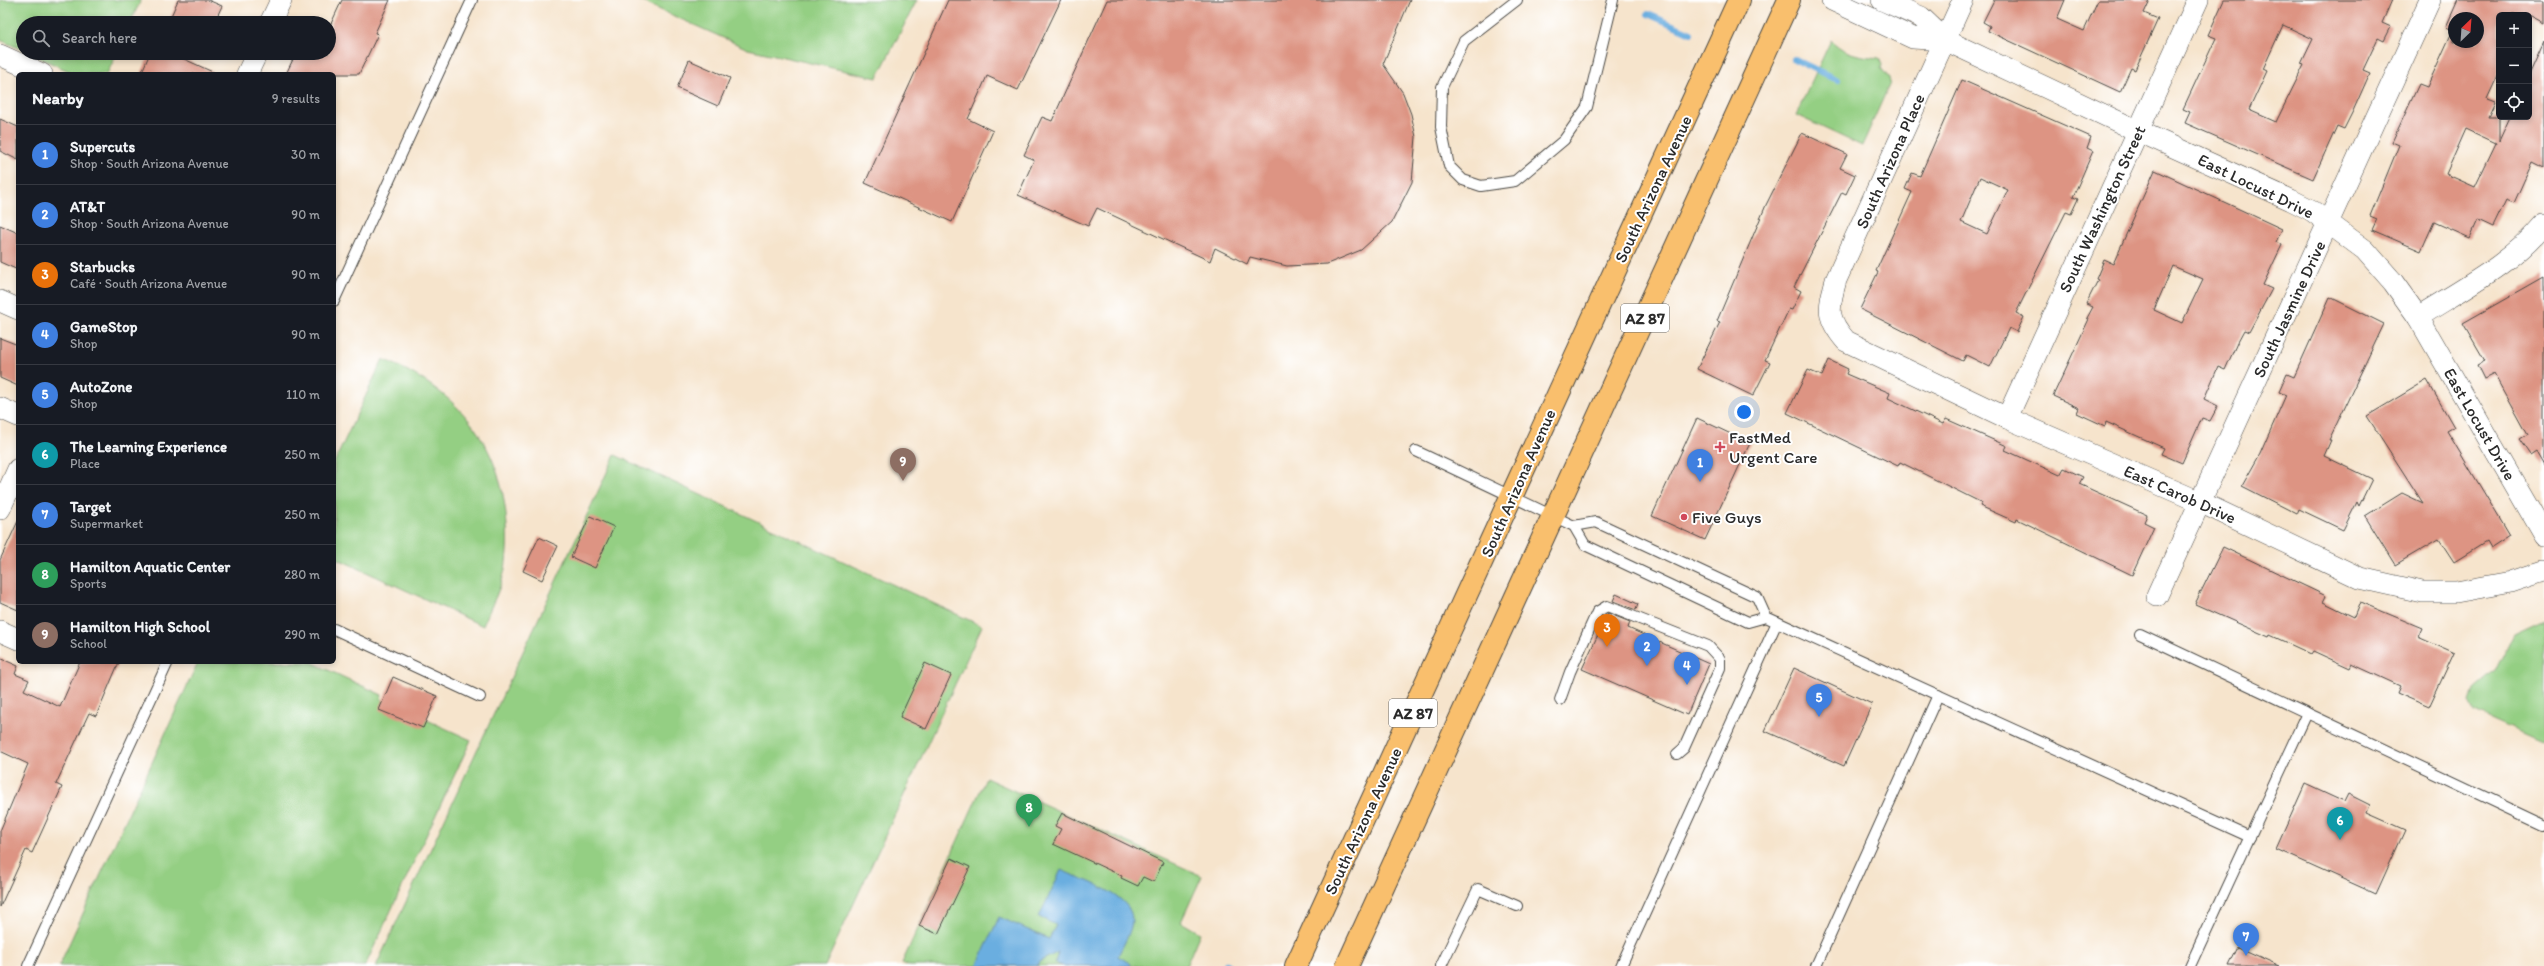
<!DOCTYPE html>
<meta charset="utf-8">
<style>
body{margin:0;font-family:Itim,sans-serif;background:#242831;color:#f1f3f6}
.controls{position:absolute;right:12px;top:12px;display:grid;overflow:hidden;border-radius:6px;box-shadow:0 2px 6px #0003}
.controls button{width:36px;height:36px;display:grid;place-items:center;padding:0;border:0;border-bottom:1px solid #363941;background:#171b24;color:#f1f3f6;font:20px sans-serif}
.compass{position:absolute;left:2448px;top:12px;width:36px;height:36px;border-radius:50%;background:#171b24;box-shadow:0 2px 6px #0003;rotate:25deg}
.you{position:absolute;left:1744px;top:412px;width:14px;height:14px;margin:-10px;border:3px solid #fff;border-radius:50%;background:#1a73e8;box-shadow:0 0 0 6px #1a73e833}
.badge{display:grid;place-items:center;width:26px;height:26px;border-radius:50%;background:#d1495b;color:#fff;font-size:13px;font-weight:700}
.pin{position:absolute;translate:-50% -33px;filter:drop-shadow(0 1px 2px #0008)}
.pin::after{content:'';position:absolute;top:21px;width:14px;height:12px;background:inherit;clip-path:polygon(0 0,100% 0,50% 100%)}
.list{margin:0;padding:0;list-style:none}
h2{display:flex;justify-content:space-between;align-items:center;height:52px;margin:0;padding:0 16px;font-size:17px}
h2 small{font-size:13px;font-weight:400;color:#9ea1a6}
.list li{display:grid;grid-template-columns:26px 1fr auto;gap:12px;align-items:center;box-sizing:border-box;height:60px;padding:0 16px;border-top:1px solid #363941}
.list b{display:block;font-size:15px;white-space:nowrap}
.list p{margin:0;font-size:13px;white-space:nowrap;color:#9ea1a6}
.list em{font-size:13px;font-style:normal;color:#9ea1a6}
.icon{flex:none;width:22px;height:22px;fill:none;stroke:currentColor;stroke-width:2;stroke-linecap:round;stroke-linejoin:round}
.map{position:relative;flex:none;width:2544px;height:966px;overflow:hidden}
.search{position:absolute;background:#171b24;box-shadow:0 2px 6px #0003;left:16px;top:16px;width:320px;height:44px;display:flex;align-items:center;gap:10px;box-sizing:border-box;padding:0 14px;border-radius:22px;color:#9ea1a6;font-size:15px}
.panel{position:absolute;background:#171b24;box-shadow:0 2px 6px #0003;left:16px;top:72px;width:320px;height:592px;border-radius:6px}
.map>svg:first-child{display:block}
.green{fill:#94cf83;stroke:#607d57}
.water{fill:#6baee0;stroke:#4b6c86}
.lines{fill:none;stroke-linecap:round;stroke-linejoin:round}
.stream{stroke:#6baee0;stroke-width:6}
.building{fill:#dd9483;fill-rule:evenodd}
.service-casing{stroke:#494743;stroke-width:12}
.minor-casing{stroke:#494743;stroke-width:22}
.primary-casing{stroke:#494743;stroke-width:24}
.service{stroke:#fff;stroke-width:10}
.minor{stroke:#fff;stroke-width:21}
.primary{stroke:#f9bf6d;stroke-width:22}
.poi-dot{fill:#d1495b;stroke:#fff;stroke-width:1.5}
.labels{text-anchor:middle;dominant-baseline:central;stroke-width:4;stroke-linejoin:round;paint-order:stroke}
.shield{fill:#fff;stroke:#6b6b6b;stroke-width:1}
.shield-label{font-size:16px;font-weight:bold;fill:#2b2b2b}
.street-label{font-size:17px;fill:#2b2b2b;stroke:#fff}
.poi-label{font-size:17px;fill:#2b2b2b;stroke:#fff;text-anchor:start}
</style>
<div class="map">
<svg width="2544" height="966" viewBox="0 0 2544 966">
<rect width="100%" height="100%" fill="#fff"/>
<filter id="ink" filterUnits="userSpaceOnUse"><feTurbulence type="fractalNoise" baseFrequency=".025" numOctaves="2"/><feDisplacementMap in="SourceGraphic" scale="8" xChannelSelector="R" yChannelSelector="G"/><feConvolveMatrix kernelMatrix="1 2 1 2 8 2 1 2 1" color-interpolation-filters="sRGB"/></filter>
<filter id="wash" filterUnits="userSpaceOnUse"><feTurbulence type="fractalNoise" baseFrequency=".012" numOctaves="4" result="noise"/><feDisplacementMap in="SourceGraphic" scale="16" xChannelSelector="R" yChannelSelector="G"/><feGaussianBlur stdDeviation="0.9" result="paint"/><feColorMatrix in="noise" values="0 0 0 0 0 0 0 0 0 0 0 0 0 0 0 0 0 1.4 0 .05"/><feComposite in="paint" operator="in"/></filter>
<g filter="url(#wash)">
<rect width="100%" height="100%" fill="#f6e4cc"/>
<g class="green">
<polygon points="0,0 141,0 130,23 23,23 23,50 0,40"/>
<polygon points="638,0 917,0 877,78 748,49"/>
<path d="M1831,40C1844,54 1860,56 1879,58L1882,65L1881,68L1889,78L1890,83L1862,146L1796,115Z"/>
<polygon points="29,53 117,53 107,74 75,74"/>
<path d="M383,359C453,389 498,437 506,515C508,532 508,552 505,569C501,589 490,608 483,626L334,557V463Z"/>
<polygon points="615,455 982,626 825,966 376,966"/>
<polygon points="2544,619 2544,743 2475,712 2470,701 2474,689 2495,671 2514,633"/>
<polygon points="198,662 311,662 382,695 381,699 471,740 365,966 59,966"/>
<polygon points="986,778 1202,876 1181,922 1200,933 1186,966 909,966 902,963"/>
</g>
<path class="water" d="M1061,870C1080,879 1132,894 1132,919C1132,932 1123,945 1118,956L1131,964L1130,966H1063L1055,963L1058,952L1039,962L1037,966H977L999,917L1049,939L1056,925L1039,917Z"/>
<g class="lines">
<g class="stream">
<polyline points="1648,14 1691,33"/>
<polyline points="1794,59 1838,80"/>
<polyline points="1226,964 1229,966"/>
</g>
</g>
<g id="blocks">
<g class="building">
<polygon points="178,0 208,0 222,6 214,23 168,23"/>
<polygon points="342,0 390,0 375,33 378,34 359,74 286,74 296,53 329,53 329,28"/>
<polygon points="948,0 1061,0 1018,90 987,76 968,119 993,131 952,222 865,183"/>
<polygon points="1107,0 1410,0 1383,64 1403,93 1411,114 1416,137 1412,182 1392,222 1361,250 1327,264 1287,266 1250,257 1247,264 1215,248 1210,261 1097,208 1088,226 1018,195 1034,160 1024,155 1042,117 1052,121"/>
<polygon points="1994,0 2065,0 2057,19 2084,31 2098,0 2150,0 2144,13 2158,19 2135,70 2131,68 2120,92 1988,31 1990,26 1983,22"/>
<path d="M2224,0H2392L2382,23L2391,27L2384,41L2378,38L2363,70L2370,73L2353,111L2344,129L2337,126L2313,179L2185,123L2190,112L2183,109L2216,38L2208,35ZM2283,25L2313,39L2301,64L2304,65L2276,122L2249,110L2267,71L2263,69Z"/>
<path d="M2458,0H2544V23L2529,15H2499V73L2487,99L2495,102L2488,117H2499V141L2510,117H2529V75L2544,42V169L2532,163L2514,203L2506,200L2493,227L2478,220L2470,238L2434,222L2421,251L2372,230L2377,219L2370,216L2399,145L2392,142L2419,84L2427,87L2453,30L2446,27ZM2454,18H2478V42H2454ZM2466,129L2496,143L2475,187L2446,174Z"/>
<polygon points="150,53 171,53 217,74 141,74"/>
<polygon points="689,60 730,78 718,106 677,88"/>
<path d="M1962,80L2091,137L2087,148L2093,151L2073,197L2078,199L2071,214L2066,212L2016,313L2024,317L2017,332L2009,328L1990,367L1966,355L1963,361L1860,309L1878,272L1876,271L1912,192L1905,189L1912,173L1920,176ZM1980,177L2008,190L1987,234L1961,222Z"/>
<polygon points="0,119 18,127 18,160 0,151"/>
<polygon points="1802,133 1847,154 1840,168 1855,175 1846,194 1842,192 1794,287 1801,291 1792,310 1789,309 1765,360 1770,362 1753,396 1697,369 1720,322 1717,321 1766,205"/>
<path d="M2155,170L2282,229L2276,242L2282,245L2263,285L2272,289L2249,332L2244,330L2237,343L2225,370L2218,367L2204,399L2218,406L2210,421L2202,418L2182,463L2161,454L2164,448L2106,422L2105,426L2077,413L2079,408L2053,396L2089,319L2087,318L2093,307L2086,304L2098,280L2096,279L2104,260L2113,264ZM2173,266L2203,279L2182,323L2154,310Z"/>
<polygon points="0,225 18,233 18,270 0,262"/>
<polygon points="2544,277 2544,465 2536,451 2530,455 2519,439 2527,434 2494,374 2484,379 2477,365 2485,361 2463,323"/>
<polygon points="2330,297 2384,324 2329,440 2331,440 2324,456 2372,479 2359,506 2357,502 2343,530 2299,509 2297,514 2242,486 2260,454 2286,395 2279,392 2287,374 2294,377"/>
<polygon points="0,338 18,345 18,386 0,378"/>
<polygon points="1829,360 1848,369 1846,374 1890,393 1888,398 1943,424 1946,419 2007,446 2005,450 2060,475 2064,468 2083,477 2079,484 2147,515 2144,522 2154,527 2132,575 2017,519 2016,522 1980,506 1982,503 1900,462 1898,466 1787,413 1808,370 1822,376"/>
<polygon points="2427,380 2454,427 2447,431 2510,536 2490,549 2486,542 2454,562 2439,539 2395,565 2365,516 2402,493 2423,503 2367,416"/>
<polygon points="1697,418 1750,443 1705,540 1652,516"/>
<polygon points="590,516 614,527 595,568 571,557"/>
<polygon points="18,521 18,610 0,602 0,560"/>
<polygon points="539,537 558,546 542,580 523,571"/>
<polygon points="2223,547 2326,596 2323,602 2354,617 2360,602 2422,628 2418,637 2454,653 2429,707 2397,693 2400,686 2352,664 2350,668 2313,651 2311,654 2270,635 2269,637 2195,604"/>
<polygon points="1616,594 1638,604 1636,610 1613,601"/>
<polygon points="1608,613 1630,622 1628,628 1709,664 1687,715 1582,669"/>
<polygon points="0,658 18,666 15,674 29,680 24,690 60,707 80,662 119,662 96,716 89,713 56,784 62,787 32,853 26,850 0,907 0,831 28,764 0,751"/>
<polygon points="925,663 951,675 926,729 900,717"/>
<polygon points="1794,668 1872,704 1844,766 1765,731"/>
<polygon points="393,677 437,696 423,728 379,710"/>
<polygon points="2305,784 2344,802 2348,794 2370,805 2367,813 2405,830 2376,894 2276,849"/>
<polygon points="1062,813 1163,862 1154,882 1143,877 1138,886 1121,878 1122,876 1053,844 1061,829 1055,826"/>
<polygon points="951,858 970,867 938,934 919,926"/>
<polygon points="2238,947 2280,966 2229,966"/>
</g>
</g>
</g>
<g filter="url(#ink)">
<use href="#blocks" fill-opacity="0" stroke="#494743" stroke-width="1"/>
<g class="lines">
<g class="service-casing">
<g id="service">
<polyline points="1517,0 1464,41 1442,87 1441,127 1449,166 1463,180 1481,186 1515,181 1564,140 1587,107 1613,0"/>
<polyline points="334,301 472,0"/>
<polyline points="1416,451 1574,526 1585,545 1748,622 1766,617"/>
<polyline points="1574,526 1596,522 1757,597 1766,617 2250,837"/>
<polyline points="334,629 480,697"/>
<polyline points="2140,634 2544,825"/>
<polyline points="1560,700 1570,672 1597,612 1607,606 1708,646 1720,659 1720,668 1684,748 1677,754"/>
<polyline points="28,966 168,662"/>
<polyline points="1441,966 1478,889 1517,906"/>
<polyline points="1621,966 1777,622"/>
<polyline points="1816,966 1938,695"/>
<polyline points="2190,966 2307,713"/>
</g>
</g>
<g class="minor-casing">
<g id="minor">
<polyline points="1832,0 1913,38 1945,40"/>
<polyline points="1882,0 1921,17 1945,40 2138,131 2291,200 2311,210 2365,250 2393,282 2418,317 2544,535"/>
<path d="M1963,0L1836,280C1828,309 1826,318 1846,341L2007,418L2200,502L2360,578L2422,592H2456L2511,582L2544,571"/>
<polyline points="270,23 281,0"/>
<polyline points="0,55 42,74"/>
<polyline points="247,74 257,53"/>
<polyline points="0,301 18,309"/>
<path d="M2418,317C2462,289 2511,264 2544,224"/>
<polyline points="0,408 18,416"/>
<polyline points="2007,418 2198,0"/>
<polyline points="0,509 18,469"/>
<polyline points="2157,596 2430,0"/>
<polyline points="0,631 18,639"/>
</g>
</g>
<g class="primary-casing">
<g id="primary">
<polyline points="1296,966 1739,0"/>
<polyline points="1347,966 1789,0"/>
</g>
</g>
<use href="#service" class="service"/>
<use href="#minor" class="minor"/>
<use href="#primary" class="primary"/>
</g>
</g>
<g class="poi-dot">
<path d="M1718 441h4v4h4v4h-4v4h-4v-4h-4v-4h4z"/>
<circle cx="1684" cy="517" r="4"/>
</g>
<g class="labels">
<g class="shield">
<rect x="1621" y="304" width="48" height="28" rx="3"/>
<rect x="1389" y="699" width="48" height="28" rx="3"/>
</g>
<g class="shield-label">
<text x="1645" y="318">AZ 87</text>
<text x="1413" y="713">AZ 87</text>
</g>
<g class="street-label">
<text transform="translate(1890 161) rotate(-66)">South Arizona Place</text>
<text transform="translate(2256 186) rotate(26)">East Locust Drive</text>
<text transform="translate(1653 189) rotate(-65)">South Arizona Avenue</text>
<text transform="translate(2102 209) rotate(-65)">South Washington Street</text>
<text transform="translate(2289 309) rotate(-65)">South Jasmine Drive</text>
<text transform="translate(2480 424) rotate(60)">East Locust Drive</text>
<text transform="translate(1518 483) rotate(-66)">South Arizona Avenue</text>
<text transform="translate(2180 494) rotate(24)">East Carob Drive</text>
<text transform="translate(1363 821) rotate(-65)">South Arizona Avenue</text>
</g>
<g class="poi-label">
<text x="1729" y="437">FastMed<tspan x="1729" dy="20">Urgent Care</tspan></text>
<text x="1692" y="517">Five Guys</text>
</g>
</g>
</svg>
<div class="controls">
<button>+</button>
<button>−</button>
<button><svg class="icon" aria-label="locate" viewBox="0 0 24 24"><circle cx="12" cy="12" r="6"/><path d="M12 2v4M12 18v4M2 12h4M18 12h4"/></svg></button>
</div>
<svg class="compass" viewBox="-18 -18 36 36"><path d="M0-13l5 13h-10z" fill="#e53935"/><path d="M0 13l5-13h-10z" fill="#9ea1a6"/></svg>
<div class="you"></div>
<div class="pin badge" style="left:1700px;top:482px;background:#3f7fe0">1</div>
<div class="pin badge" style="left:1647px;top:666px;background:#3f7fe0">2</div>
<div class="pin badge" style="left:1607px;top:647px;background:#e8710a">3</div>
<div class="pin badge" style="left:1687px;top:685px;background:#3f7fe0">4</div>
<div class="pin badge" style="left:1819px;top:717px;background:#3f7fe0">5</div>
<div class="pin badge" style="left:2340px;top:840px;background:#0f9aa8">6</div>
<div class="pin badge" style="left:2246px;top:956px;background:#3f7fe0">7</div>
<div class="pin badge" style="left:1029px;top:827px;background:#2e9e5b">8</div>
<div class="pin badge" style="left:903px;top:481px;background:#8d6e63">9</div>
<div class="search"><svg class="icon" aria-label="search" viewBox="0 0 24 24"><circle cx="10" cy="10" r="6"/><path d="M15 15l6 6"/></svg>Search here</div>
<section class="panel">
<h2>Nearby<small>9 results</small></h2>
<ul class="list">
<li><span class="badge" style="background:#3f7fe0">1</span><div><b>Supercuts</b><p>Shop · South Arizona Avenue</p></div><em>30 m</em></li>
<li><span class="badge" style="background:#3f7fe0">2</span><div><b>AT&amp;T</b><p>Shop · South Arizona Avenue</p></div><em>90 m</em></li>
<li><span class="badge" style="background:#e8710a">3</span><div><b>Starbucks</b><p>Café · South Arizona Avenue</p></div><em>90 m</em></li>
<li><span class="badge" style="background:#3f7fe0">4</span><div><b>GameStop</b><p>Shop</p></div><em>90 m</em></li>
<li><span class="badge" style="background:#3f7fe0">5</span><div><b>AutoZone</b><p>Shop</p></div><em>110 m</em></li>
<li><span class="badge" style="background:#0f9aa8">6</span><div><b>The Learning Experience</b><p>Place</p></div><em>250 m</em></li>
<li><span class="badge" style="background:#3f7fe0">7</span><div><b>Target</b><p>Supermarket</p></div><em>250 m</em></li>
<li><span class="badge" style="background:#2e9e5b">8</span><div><b>Hamilton Aquatic Center</b><p>Sports</p></div><em>280 m</em></li>
<li><span class="badge" style="background:#8d6e63">9</span><div><b>Hamilton High School</b><p>School</p></div><em>290 m</em></li>
</ul>
</section>
</div>
